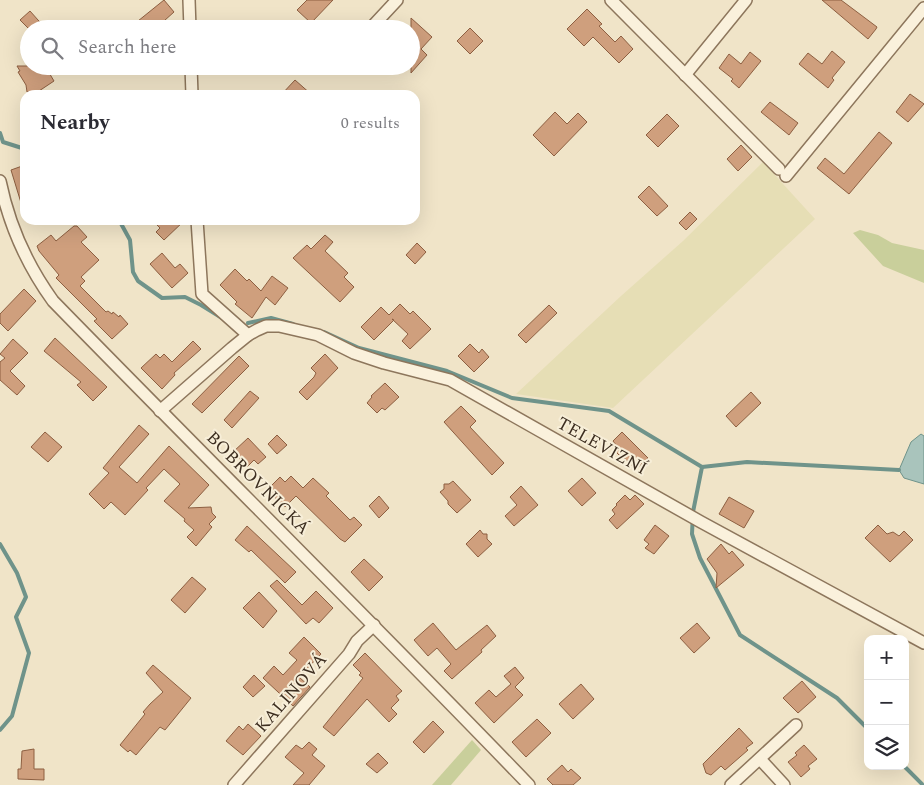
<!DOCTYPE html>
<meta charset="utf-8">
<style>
body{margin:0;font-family:Spectral,serif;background:#f7f7f7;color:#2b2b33}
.controls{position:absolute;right:15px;bottom:15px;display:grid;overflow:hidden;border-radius:10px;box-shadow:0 5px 20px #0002}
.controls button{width:45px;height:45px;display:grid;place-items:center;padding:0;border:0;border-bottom:1px solid #e1e1e2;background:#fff;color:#2b2b33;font:25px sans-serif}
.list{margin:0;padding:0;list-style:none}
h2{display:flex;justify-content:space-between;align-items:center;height:65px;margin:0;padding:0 20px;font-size:21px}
h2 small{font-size:16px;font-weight:400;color:#7c7c81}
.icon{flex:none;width:28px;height:28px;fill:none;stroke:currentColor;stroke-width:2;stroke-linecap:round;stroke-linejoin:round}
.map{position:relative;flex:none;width:924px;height:785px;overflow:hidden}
.search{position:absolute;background:#fff;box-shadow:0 5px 20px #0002;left:20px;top:20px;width:400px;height:55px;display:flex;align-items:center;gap:12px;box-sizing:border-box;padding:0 18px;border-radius:28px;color:#7c7c81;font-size:19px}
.panel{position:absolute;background:#fff;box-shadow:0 5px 20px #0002;left:20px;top:90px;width:400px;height:135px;border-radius:15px}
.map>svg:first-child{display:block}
.farmland{fill:#e6deb5}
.green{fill:#c9cf9b}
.water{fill:#a9c4bc;stroke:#6f938a}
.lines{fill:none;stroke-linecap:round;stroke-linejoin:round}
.stream{stroke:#6f938a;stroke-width:4}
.building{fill:#cf9f7d;stroke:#8d5f41}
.minor-casing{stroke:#8d765c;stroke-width:14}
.minor{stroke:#faf1dc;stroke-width:11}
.labels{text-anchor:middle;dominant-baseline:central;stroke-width:4;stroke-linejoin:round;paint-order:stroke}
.street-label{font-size:18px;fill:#3d2e20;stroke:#f7eed8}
</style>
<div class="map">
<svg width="924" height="785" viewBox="0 0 924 785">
<rect width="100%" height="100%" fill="#f0e4c8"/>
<polygon class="farmland" points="763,162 815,219 613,408 516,394 621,296 683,241"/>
<g class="green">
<polygon points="860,230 878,235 892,243 924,250 924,283 883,266 853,233"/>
<polygon points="472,740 481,750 451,785 432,785"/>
</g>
<polygon class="water" points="921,434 924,436 924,484 904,478 899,470 911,442"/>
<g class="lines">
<g class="stream">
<polyline points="0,133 3,142 25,149"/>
<polyline points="119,220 130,240 133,272 138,281 162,298 185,297 201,305 222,318"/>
<polyline points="248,323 271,318 293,324"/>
<polyline points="324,332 359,348 447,371 512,398 609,411 702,467 693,512 692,534 700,558 740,635 837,698 868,729"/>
<polyline points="702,467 747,462 899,470"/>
<polyline points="0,544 17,573 26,597 16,617 29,653 12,716 0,730"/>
<polyline points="904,766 923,785"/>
</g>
</g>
<g class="building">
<polygon points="164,0 174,12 155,29 145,29 138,21"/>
<polygon points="307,0 333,0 311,23 297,10"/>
<polygon points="822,0 841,0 877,27 876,29 868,39"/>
<polygon points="587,9 602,24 599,26 615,42 621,36 633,49 619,63 593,37 584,46 567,29"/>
<polygon points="30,11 46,29 29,29 20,20"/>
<polygon points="411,18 432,37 421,49 427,55 411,73"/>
<polygon points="470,28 483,41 470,54 457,41"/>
<polygon points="832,51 845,62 832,78 834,80 828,88 799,64 808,53 822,64"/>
<polygon points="750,52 761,61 739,88 731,81 733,79 719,68 729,54 741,64"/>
<polygon points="17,66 45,66 54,81 39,91 27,92 26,85 18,72 20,71"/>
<polygon points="295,80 312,95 281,95"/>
<polygon points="910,94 924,104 908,122 896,112"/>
<polygon points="770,102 798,123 789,135 761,112"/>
<polygon points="555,112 567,124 578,113 587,122 554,156 533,135"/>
<polygon points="667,114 679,126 658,147 646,135"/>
<polygon points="879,132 892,143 849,194 817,168 825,158 844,174"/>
<polygon points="741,145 752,157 738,171 727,159"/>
<polygon points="25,165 25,206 22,206 11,170"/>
<polygon points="649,186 668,206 657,216 638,197"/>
<polygon points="690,212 697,219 686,230 679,223"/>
<polygon points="152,220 185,220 164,240 156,232 160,228"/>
<polygon points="74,226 77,226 87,237 81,242 99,260 81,277 85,281 80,286 106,312 108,311 112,314 113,312 119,317 120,315 128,324 112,339 94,321 97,319 56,278 59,275 39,251 37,246 51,235 56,241"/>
<polygon points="325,235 333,242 325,251 348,273 344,277 354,287 340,302 293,258 307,245 311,249"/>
<polygon points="417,243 426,252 415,264 406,255"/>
<polygon points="162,253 175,268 180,264 188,273 172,288 150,264"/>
<polygon points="235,269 247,281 249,279 261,291 272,276 288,288 275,305 266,297 252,318 235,304 237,302 220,285"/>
<polygon points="24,289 36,301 8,331 0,323 0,314"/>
<polygon points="400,304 410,314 413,311 431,329 410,349 402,341 408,334 392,319 394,320 374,340 361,327 381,307 389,315"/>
<polygon points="549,305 557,313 526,343 518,335"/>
<polygon points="55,338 107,387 93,401 77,385 81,382 44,351"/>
<polygon points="13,339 28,353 10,371 25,386 17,395 0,380 0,362 5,358 0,354"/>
<polygon points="193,341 201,349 174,373 175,375 162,389 141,368 156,354 160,358 164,354 172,362"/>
<polygon points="470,344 479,353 482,349 489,357 474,372 458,356"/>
<polygon points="325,354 338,368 307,400 299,392 314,377 316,373 311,368"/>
<polygon points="239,356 249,366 202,413 192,404"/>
<polygon points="385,383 399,397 385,410 382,408 377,413 367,403 372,397 371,396"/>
<polygon points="250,391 259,398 232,428 224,420"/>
<polygon points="751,392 761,403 736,427 726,416"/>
<polygon points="461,406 476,421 470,427 504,463 492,475 444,422"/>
<polygon points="139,425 149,434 119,467 137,483 169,446 209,485 188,508 211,507 212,513 216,517 209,524 212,527 196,546 187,537 194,530 184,521 185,519 164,501 180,484 164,469 146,488 148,490 125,515 111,502 104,509 89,494 109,473 103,468"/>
<polygon points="45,432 62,447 48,462 31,447"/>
<polygon points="622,432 648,458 636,469 624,458 623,459 616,452 616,445 613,441"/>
<polygon points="277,435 287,445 277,454 268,444"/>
<polygon points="248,438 266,457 258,464 254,460 247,467 233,452"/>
<polygon points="291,476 303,488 313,478 329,493 326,496 350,520 354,517 362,525 345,542 340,539 296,496 285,507 267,490 280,477 285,482"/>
<polygon points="582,478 596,493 582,506 568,491"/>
<polygon points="453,481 471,500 457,513 448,504 448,501 440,492 444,489 444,484 449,484"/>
<polygon points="521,486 538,505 514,526 505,516 517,505 510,497"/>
<polygon points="625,495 630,500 635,495 644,504 617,529 609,520 615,514 612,510 617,505 616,504"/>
<polygon points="379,496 389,508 379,518 369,506"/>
<polygon points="729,497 754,511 744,528 719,514"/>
<polygon points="655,525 669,536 654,554 645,548 649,544 644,540"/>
<polygon points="878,525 887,534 893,532 899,536 904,531 913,540 890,562 865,538"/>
<polygon points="247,526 296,572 285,583 251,550 249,552 235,540"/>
<polygon points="480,530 483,534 487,534 487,539 492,544 478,557 466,544"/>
<polygon points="721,544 729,554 732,551 744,565 716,588 717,573 707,559"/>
<polygon points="364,559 383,577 369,591 351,572"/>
<polygon points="192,577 206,589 185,613 171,600"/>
<polygon points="277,580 302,605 316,591 333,608 319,623 313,618 306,624 270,586"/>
<polygon points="259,592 277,611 263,628 243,608"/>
<polygon points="433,623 456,650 487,625 496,636 481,650 482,652 452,679 444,671 451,664 437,648 428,656 414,640"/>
<polygon points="697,623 710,638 694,653 680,638"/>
<polygon points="304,637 321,654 299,677 310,687 293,706 263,678 274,666 283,675 297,660 289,653"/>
<polygon points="365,653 402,691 396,696 399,700 391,708 397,714 389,722 367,699 334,736 323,727 363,678 359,675 361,673 353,665"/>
<polygon points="153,665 191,698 165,730 160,727 136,755 130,750 128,752 120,745 145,714 143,712 150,704 163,692 146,673"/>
<polygon points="515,667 524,678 515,687 523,695 494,723 475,703 489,690 496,697 511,684 504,676"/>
<polygon points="254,675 265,686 253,697 243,687"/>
<polygon points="802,681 816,697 798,713 783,698"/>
<polygon points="581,684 594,699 573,719 559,704"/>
<polygon points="537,719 551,733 526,757 512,742"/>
<polygon points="433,721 444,732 424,753 413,742"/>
<polygon points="248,724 261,736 243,755 226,741 239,726 243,730"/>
<polygon points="739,728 753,743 746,748 748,750 725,770 721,766 711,775 706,773 703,764"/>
<polygon points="309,742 317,749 312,755 325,766 309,785 293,785 304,773 285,757 296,745 302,749"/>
<polygon points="804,745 817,759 808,766 810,769 801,777 788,762 797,755 795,753"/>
<polygon points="34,749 34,769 44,769 44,780 18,779 18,769 21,769 22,751"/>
<polygon points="378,753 388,763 377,773 366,764"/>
<polygon points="562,765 568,772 571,769 581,778 573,785 553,785 547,779"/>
</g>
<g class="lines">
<g class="minor-casing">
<g id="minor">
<polyline points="189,0 190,29"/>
<polyline points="611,0 779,169"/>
<polyline points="370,29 397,0"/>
<polyline points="191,66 192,95"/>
<polyline points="685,75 746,0"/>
<polyline points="786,176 924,8"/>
<path d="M0,181C9,225 27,265 53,301C211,463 372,622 529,785"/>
<polyline points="197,220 202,294 248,335"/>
<polyline points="160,411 232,348 248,335 257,330 266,326 279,326 318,335 354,353 384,363 450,380 701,522 924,643"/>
<polyline points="760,759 784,785"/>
<polyline points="234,785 349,654 357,641 374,625"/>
<polyline points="731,785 796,725"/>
</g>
</g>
<use href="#minor" class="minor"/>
</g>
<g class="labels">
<g class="street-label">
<text transform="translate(602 446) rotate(29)">TELEVIZNÍ</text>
<text transform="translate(258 483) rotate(45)">BOBROVNICKÁ</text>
<text transform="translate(291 693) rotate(-49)">KALINOVÁ</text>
</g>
</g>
</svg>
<div class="controls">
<button>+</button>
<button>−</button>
<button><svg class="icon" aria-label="layers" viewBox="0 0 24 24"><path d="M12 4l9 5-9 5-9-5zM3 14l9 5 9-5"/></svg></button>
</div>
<div class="search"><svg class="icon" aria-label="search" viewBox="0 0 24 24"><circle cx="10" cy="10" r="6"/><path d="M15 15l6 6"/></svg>Search here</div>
<section class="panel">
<h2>Nearby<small>0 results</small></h2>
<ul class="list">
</ul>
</section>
</div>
